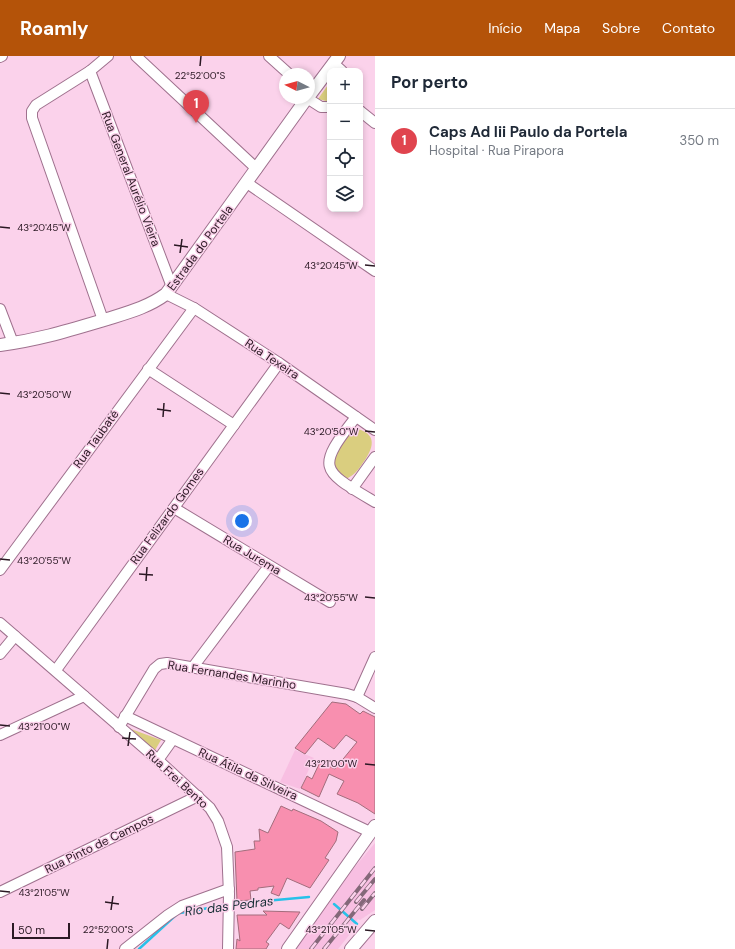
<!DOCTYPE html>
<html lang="pt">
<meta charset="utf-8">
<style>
body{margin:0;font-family:"DM Sans",sans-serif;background:#f6f6f7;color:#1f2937}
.controls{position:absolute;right:12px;top:12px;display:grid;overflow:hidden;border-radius:8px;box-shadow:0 2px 6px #0003}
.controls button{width:36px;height:36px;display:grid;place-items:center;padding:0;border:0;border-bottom:1px solid #e0e1e3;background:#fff;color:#1f2937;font:20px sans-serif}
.compass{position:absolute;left:279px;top:12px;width:36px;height:36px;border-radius:50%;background:#fff;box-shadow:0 2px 6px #0003;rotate:276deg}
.scale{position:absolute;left:12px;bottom:10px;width:58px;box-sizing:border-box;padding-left:4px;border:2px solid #2b1924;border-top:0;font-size:11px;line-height:14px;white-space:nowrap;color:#2b1924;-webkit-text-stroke:3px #fbd2eb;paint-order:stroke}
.you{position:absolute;left:242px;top:465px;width:14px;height:14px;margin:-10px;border:3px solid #fff;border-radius:50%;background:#1a73e8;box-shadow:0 0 0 6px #1a73e833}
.badge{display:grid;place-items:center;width:26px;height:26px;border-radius:50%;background:#b45309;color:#fff;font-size:13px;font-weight:700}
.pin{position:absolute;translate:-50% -33px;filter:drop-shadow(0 1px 2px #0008)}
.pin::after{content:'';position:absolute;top:21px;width:14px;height:12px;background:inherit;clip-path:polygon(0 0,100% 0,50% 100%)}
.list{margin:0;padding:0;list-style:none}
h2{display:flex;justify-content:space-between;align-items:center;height:52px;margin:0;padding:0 16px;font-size:17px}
h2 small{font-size:13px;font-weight:400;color:#747a83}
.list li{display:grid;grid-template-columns:26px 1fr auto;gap:12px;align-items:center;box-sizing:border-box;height:64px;padding:0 16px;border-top:1px solid #e0e1e3}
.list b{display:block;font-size:15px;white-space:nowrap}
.list p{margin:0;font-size:13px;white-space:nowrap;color:#747a83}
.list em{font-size:13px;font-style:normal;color:#747a83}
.icon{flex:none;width:22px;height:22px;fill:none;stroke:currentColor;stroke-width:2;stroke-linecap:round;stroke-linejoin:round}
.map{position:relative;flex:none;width:375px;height:893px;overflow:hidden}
header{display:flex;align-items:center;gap:24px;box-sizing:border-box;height:56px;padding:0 20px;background:#b45309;color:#fff}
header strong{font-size:19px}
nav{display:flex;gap:22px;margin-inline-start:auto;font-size:14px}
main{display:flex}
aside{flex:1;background:#fff}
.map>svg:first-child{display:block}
.built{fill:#f8bfe2}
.green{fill:#dace7f}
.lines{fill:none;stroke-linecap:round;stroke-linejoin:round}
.stream{stroke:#27c1e9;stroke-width:2.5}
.building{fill:#f88faf;stroke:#a26d7c}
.minor-casing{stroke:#9f718e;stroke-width:12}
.major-casing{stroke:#9f718e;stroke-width:14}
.minor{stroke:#fff;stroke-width:10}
.major{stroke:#fff;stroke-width:12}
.rail-casing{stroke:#846879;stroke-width:4}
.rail{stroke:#fbd2eb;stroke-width:2.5;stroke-dasharray:8;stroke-linecap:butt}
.ticks{fill:none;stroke:#2b1924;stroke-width:1.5}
.labels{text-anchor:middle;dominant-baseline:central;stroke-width:3;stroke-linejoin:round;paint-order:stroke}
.street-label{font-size:12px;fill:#2b1924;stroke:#fbd2eb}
.water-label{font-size:13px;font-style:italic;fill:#172e36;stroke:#fbd2eb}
.ticks-label{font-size:10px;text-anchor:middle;fill:#2b1924;stroke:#fbd2eb;stroke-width:3;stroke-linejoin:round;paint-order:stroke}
</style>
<header>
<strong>Roamly</strong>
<nav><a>Início</a><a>Mapa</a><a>Sobre</a><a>Contato</a></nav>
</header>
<main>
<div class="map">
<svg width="375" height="893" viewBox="0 0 375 893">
<rect width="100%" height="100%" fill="#fbd2eb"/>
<g class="built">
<polygon points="295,694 314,702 300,733 280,726"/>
<polygon points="375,787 375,854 360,864 358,863 352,871 354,873 338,893 293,893 321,856 343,823 349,818"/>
</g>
<g class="green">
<polygon points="330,26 330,46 318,43"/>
<path d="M358,373C375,378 375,389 365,404C360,411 356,418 348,422L341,421L335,416V397L352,375Z"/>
<polygon points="131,673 161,684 154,696"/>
</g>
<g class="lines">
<g class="stream">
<polyline points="231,848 309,841"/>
<polyline points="334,848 357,868"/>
<polyline points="180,857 226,849"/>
<polyline points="139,893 176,859"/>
</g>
</g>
<g class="building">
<polygon points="332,646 346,648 360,658 363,655 375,661 375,758 358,747 337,738 344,725 329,718 319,741 301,732 307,720 312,723 320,706 335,713 357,686 346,679 334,693 318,682 305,698 295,692"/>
<polygon points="281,750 292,755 293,753 321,765 338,776 336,785 325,802 329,804 310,832 287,822 279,840 271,837 274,830 258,832 258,834 250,835 251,844 237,845 235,796 255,793 254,785 260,785 259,773 268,777"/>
<polygon points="263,855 300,856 289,873 280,867 266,886 269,888 266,893 236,893 237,883 240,885 237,859 267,859"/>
</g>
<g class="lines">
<g class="minor-casing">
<g id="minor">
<polyline points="136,0 257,113"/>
<polyline points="269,0 289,18"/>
<polyline points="0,1 2,0"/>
<polyline points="333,7 342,15"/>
<polyline points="90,15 172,231"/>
<polyline points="307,42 321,51 330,51"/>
<polyline points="360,55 375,67"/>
<polyline points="247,127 375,215"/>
<polyline points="166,238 194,252 279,307 375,374"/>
<polyline points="0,253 13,287"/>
<polyline points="103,264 32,62 32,55 36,49 90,15 108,0"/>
<polyline points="148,313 234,369"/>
<path d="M356,361C315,413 321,414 375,446"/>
<polyline points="352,433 375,401"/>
<polyline points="174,452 330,546"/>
<polyline points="0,514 194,252"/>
<polyline points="0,567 158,704 210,752 218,765 227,791 229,838 228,893"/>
<polyline points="0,598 15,580"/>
<polyline points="193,611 269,510"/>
<polyline points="56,614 279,307"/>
<polyline points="357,641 375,601"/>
<polyline points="125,660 370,776"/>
<polyline points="119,671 154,613 160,608 167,607 347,638 357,641 375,652"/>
<polyline points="0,679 84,640"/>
<polyline points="158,704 173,683"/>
<polyline points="0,836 198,740"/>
<polyline points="125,893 168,859 182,850 229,833"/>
</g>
</g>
<g class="major-casing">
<g id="major">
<polyline points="309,40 339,0"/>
<path d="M0,289C38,284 67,275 104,264C126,257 147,252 166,238L307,42"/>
<polyline points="288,893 375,770"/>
<polyline points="351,893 375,865"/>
</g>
</g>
<use href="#minor" class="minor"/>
<use href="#major" class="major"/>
<g class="rail-casing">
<g id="rail">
<polyline points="356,846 375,823"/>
<polyline points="362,853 375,837"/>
<polyline points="311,893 375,812"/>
<polyline points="324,893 364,844"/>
</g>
</g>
<use href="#rail" class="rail"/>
</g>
<path class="ticks" d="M200,10L201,0M0,171L10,172M174,189L188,191M180,197L182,183M365,209L375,210M0,337L10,338M157,353L171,355M163,361L164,347M365,375L375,376M0,503L10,504M139,518L153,519M146,525L147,511M365,541L375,542M0,669L10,670M122,682L136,683M128,690L130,676M365,708L375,709M0,835L10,836M105,846L119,848M111,854L113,840M365,874L375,875M107,893L108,883"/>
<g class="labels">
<g class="street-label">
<text transform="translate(131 123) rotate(69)">Rua General Aurélio Vieira</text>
<text transform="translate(200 192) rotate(-54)">Estrada do Portela</text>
<text transform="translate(272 303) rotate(34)">Rua Texeira</text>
<text transform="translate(96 383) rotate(-54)">Rua Taubaté</text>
<text transform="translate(167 460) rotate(-54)">Rua Felizardo Gomes</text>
<text transform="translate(252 499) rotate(31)">Rua Jurema</text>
<text transform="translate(232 619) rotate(9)">Rua Fernandes Marinho</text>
<text transform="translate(248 718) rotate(25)">Rua Átila da Silveira</text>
<text transform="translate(177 723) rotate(43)">Rua Frei Bento</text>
<text transform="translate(99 788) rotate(-26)">Rua Pinto de Campos</text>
</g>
<g class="water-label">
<text transform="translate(229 850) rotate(-7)">Rio das Pedras</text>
</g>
</g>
<g class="ticks-label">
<text x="200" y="23">22°52'00"S</text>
<text x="44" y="175">43°20'45"W</text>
<text x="331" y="213">43°20'45"W</text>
<text x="44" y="342">43°20'50"W</text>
<text x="331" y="379">43°20'50"W</text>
<text x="44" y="508">43°20'55"W</text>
<text x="331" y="545">43°20'55"W</text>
<text x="44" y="674">43°21'00"W</text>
<text x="331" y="711">43°21'00"W</text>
<text x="44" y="840">43°21'05"W</text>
<text x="108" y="877">22°52'00"S</text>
<text x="331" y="877">43°21'05"W</text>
</g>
</svg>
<div class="controls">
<button>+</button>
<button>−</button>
<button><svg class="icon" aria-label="locate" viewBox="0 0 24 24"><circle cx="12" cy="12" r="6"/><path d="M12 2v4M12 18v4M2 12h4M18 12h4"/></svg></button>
<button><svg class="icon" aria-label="layers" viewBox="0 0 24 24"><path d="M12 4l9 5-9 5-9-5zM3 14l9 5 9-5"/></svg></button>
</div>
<svg class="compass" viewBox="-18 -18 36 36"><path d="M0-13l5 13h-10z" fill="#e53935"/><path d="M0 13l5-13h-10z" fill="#747a83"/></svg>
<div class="scale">50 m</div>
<div class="you"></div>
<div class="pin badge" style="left:196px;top:67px;background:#e0444e">1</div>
</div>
<aside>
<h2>Por perto<small></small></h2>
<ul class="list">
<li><span class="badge" style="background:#e0444e">1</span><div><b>Caps Ad Iii Paulo da Portela</b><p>Hospital · Rua Pirapora</p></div><em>350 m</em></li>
</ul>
</aside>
</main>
